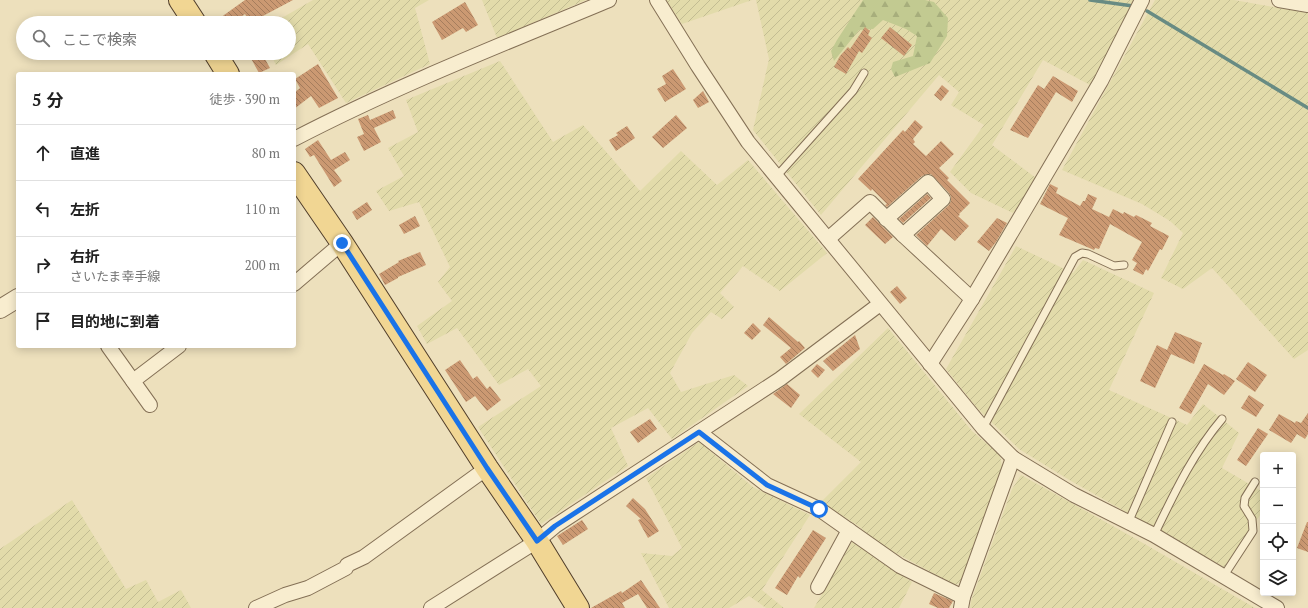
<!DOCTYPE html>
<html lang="ja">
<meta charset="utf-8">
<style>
body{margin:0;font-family:"PT Serif","Noto Sans JP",serif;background:#f6f6f6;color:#222}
.controls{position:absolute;right:12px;bottom:12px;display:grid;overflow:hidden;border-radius:4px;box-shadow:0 2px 10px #0003}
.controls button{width:36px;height:36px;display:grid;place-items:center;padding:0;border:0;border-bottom:1px solid #e0e0e0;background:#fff;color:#222;font:20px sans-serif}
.stop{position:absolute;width:12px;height:12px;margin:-9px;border:3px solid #1a73e8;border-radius:50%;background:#fff}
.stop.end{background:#1a73e8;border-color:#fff;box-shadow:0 1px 4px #0008}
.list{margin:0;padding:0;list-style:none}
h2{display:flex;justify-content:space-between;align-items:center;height:52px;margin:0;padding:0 16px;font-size:17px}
h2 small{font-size:13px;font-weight:400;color:#767676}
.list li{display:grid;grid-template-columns:26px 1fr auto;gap:12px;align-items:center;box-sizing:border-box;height:56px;padding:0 16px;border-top:1px solid #e0e0e0}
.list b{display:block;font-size:15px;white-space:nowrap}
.list p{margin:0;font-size:13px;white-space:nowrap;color:#767676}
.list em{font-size:13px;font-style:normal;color:#767676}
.icon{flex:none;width:22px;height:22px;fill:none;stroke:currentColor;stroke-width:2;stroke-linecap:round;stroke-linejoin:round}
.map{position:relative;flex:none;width:1308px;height:608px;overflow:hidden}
.search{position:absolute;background:#fff;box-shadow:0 2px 10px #0003;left:16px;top:16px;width:280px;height:44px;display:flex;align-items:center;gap:10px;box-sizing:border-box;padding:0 14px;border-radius:22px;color:#767676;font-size:15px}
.panel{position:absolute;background:#fff;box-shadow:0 2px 10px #0003;left:16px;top:72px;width:280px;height:276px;border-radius:4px}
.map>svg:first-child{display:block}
.farmland{fill:url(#farmland-furrows)}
.forest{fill:url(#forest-firs)}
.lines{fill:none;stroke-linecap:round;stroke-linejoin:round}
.stream{stroke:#688b83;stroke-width:3.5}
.building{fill:url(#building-back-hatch)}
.service-casing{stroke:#847056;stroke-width:9}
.minor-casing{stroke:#847056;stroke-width:16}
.tertiary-casing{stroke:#847056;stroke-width:20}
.primary-casing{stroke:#513e2b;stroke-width:24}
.service{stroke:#f8edcf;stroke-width:7}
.minor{stroke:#f8edcf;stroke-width:14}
.tertiary{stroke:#f8edcf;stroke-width:18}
.primary{stroke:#f1d693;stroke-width:22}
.route{stroke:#1a73e8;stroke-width:5}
</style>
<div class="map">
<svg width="1308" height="608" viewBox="0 0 1308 608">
<defs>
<pattern id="farmland-furrows" width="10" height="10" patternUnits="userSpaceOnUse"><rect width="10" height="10" fill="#e2dbaa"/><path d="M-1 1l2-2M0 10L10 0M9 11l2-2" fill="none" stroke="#c2bc92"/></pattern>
<pattern id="forest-firs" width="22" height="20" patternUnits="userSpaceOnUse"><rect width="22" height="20" fill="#c2ca91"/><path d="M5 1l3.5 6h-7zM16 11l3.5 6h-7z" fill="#a7ae7c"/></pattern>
<pattern id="building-back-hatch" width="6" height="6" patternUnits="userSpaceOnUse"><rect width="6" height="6" fill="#cb9972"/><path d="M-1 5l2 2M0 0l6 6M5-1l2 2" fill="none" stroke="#a57d5d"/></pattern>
</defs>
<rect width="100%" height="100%" fill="#ede0bc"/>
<g class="farmland">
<polygon points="313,0 429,0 415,8 430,64 346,103 308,44 276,65 270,53 289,53 289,23 273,23"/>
<polygon points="482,0 586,0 497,38"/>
<polygon points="666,0 752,0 682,24"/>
<polygon points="756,0 1138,0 1092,86 1043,60 992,145 1036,178 1013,213 971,193 950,172 984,125 951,105 959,92 939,75 821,215 753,130 769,59"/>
<polygon points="1155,0 1234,0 1308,13 1308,350 1294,359 1212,268 1183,289 1161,278 1183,233 1170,221 1142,204 1062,170"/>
<polygon points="500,61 553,142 583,125 640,191 681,151 717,185 748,160 827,253 780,291 743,266 720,293 734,307 722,319 711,312 692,333 670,373 681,392 734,375 748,386 672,439 648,408 611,428 628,466 541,524 478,427 541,386 528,369 499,385 457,328 427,344 417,326 452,301 438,282 450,267 419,202 389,211 376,191 404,176 388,148 418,132 406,100"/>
<polygon points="1016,246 1073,273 1083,260 1154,293 1109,390 1187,425 1203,404 1239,433 1222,468 1263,492 1263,511 1224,567 1071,481 1019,449 977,408 946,369"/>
<polygon points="888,328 972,431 1000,455 1002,467 962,582 955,585 877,543 860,527 821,502 861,462 799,414"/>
<polygon points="699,442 753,487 810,515 762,590 784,608 766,608 749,596 729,608 669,608 641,553 672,556 682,548 646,478"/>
<polygon points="1021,475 1136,539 1255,608 970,608 971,601 1012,489"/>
<polygon points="72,500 126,589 146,580 158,602 181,590 191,608 0,608 0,549"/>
<polygon points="852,542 912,582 899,608 814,608"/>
</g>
<polygon class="forest" points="863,0 925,0 934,2 948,18 947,36 930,63 895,77 891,69 893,62 913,56 917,36 906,29 883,20 873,29 859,30 834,61 831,51 837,40"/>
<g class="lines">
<g class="stream">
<polyline points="1090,0 1133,6"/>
<polyline points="1147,11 1308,108"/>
</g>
</g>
<g class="building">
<polygon points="245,0 293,0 250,23 245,14 233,23 213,23"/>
<polygon points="465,2 478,25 466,32 463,28 442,40 432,22"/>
<polygon points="865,27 870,31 868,35 872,38 862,53 859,51 846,74 834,67 840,56 848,47 850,49"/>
<polygon points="890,27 912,45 904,56 881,38"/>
<polygon points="248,53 260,53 264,60 265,59 270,68 259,73"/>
<polygon points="318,64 338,98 319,108 311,96 294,109 294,93 300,88 295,79"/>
<polygon points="673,69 686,89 665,102 657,89 666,84 662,76"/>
<polygon points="1053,76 1078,91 1072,102 1056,92 1028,138 1010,130 1038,85 1044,89"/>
<polygon points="942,85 949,91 941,101 934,95"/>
<polygon points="703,91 709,102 698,108 693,100"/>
<polygon points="393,110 396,118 374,128 381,142 364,151 357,137 364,134 358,119 368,115 370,120"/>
<polygon points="676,115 687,128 663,148 652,137"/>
<polygon points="915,120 923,127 913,139 915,142 913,144 926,156 941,141 954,154 939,168 949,178 947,180 970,203 959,214 960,215 958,216 969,226 955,241 941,229 927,246 916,235 949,205 951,201 951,197 949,193 931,174 927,174 922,176 887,207 885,205 887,204 872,189 871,191 858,179 903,130 905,132"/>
<polygon points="627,126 635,138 616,151 609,140 618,135 616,133"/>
<polygon points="318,140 331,160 345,152 350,160 334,170 342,181 334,187 314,155 310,157 305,149"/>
<polygon points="1050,184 1058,188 1056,193 1080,206 1083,201 1085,201 1088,194 1097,198 1092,209 1109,217 1113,209 1123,214 1124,212 1134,217 1136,215 1152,223 1150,226 1169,236 1162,250 1160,249 1148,271 1146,269 1143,275 1133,270 1137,263 1132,260 1142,242 1110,224 1099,249 1095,248 1094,250 1059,235 1068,218 1040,204"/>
<polygon points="927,194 931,198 903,223 899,219"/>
<polygon points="367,202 372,210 357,220 352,212"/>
<polygon points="415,216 420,226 404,234 399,225"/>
<polygon points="873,217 893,237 885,244 865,225"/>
<polygon points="997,218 1007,223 996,242 989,251 977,242"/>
<polygon points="420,252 426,265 398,277 398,278 385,285 379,274 399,262 398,261"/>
<polygon points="897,286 907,298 900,304 890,292"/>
<polygon points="769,317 798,342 799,341 805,348 786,364 780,357 791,348 763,325"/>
<polygon points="753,323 761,331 752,340 744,333"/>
<polygon points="1175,332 1202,343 1194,364 1171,354 1155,388 1140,381 1157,345 1167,350"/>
<polygon points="855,335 860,349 833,371 823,361"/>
<polygon points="460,360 473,379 477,376 487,389 490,386 501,400 487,411 475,396 466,402 445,370"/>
<polygon points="1248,362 1267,375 1255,392 1236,379"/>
<polygon points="817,364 825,370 818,378 811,371"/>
<polygon points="1204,364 1223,375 1224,374 1235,381 1224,395 1208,384 1191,414 1179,408"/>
<polygon points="787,384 800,395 791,408 773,394"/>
<polygon points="1249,395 1264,405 1256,417 1241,408"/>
<polygon points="1308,413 1308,434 1305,439 1297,434 1291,443 1269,430 1279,414 1295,423 1296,421 1301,423"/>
<polygon points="650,419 657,429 638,443 630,432"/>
<polygon points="1258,428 1268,434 1246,466 1237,460"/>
<polygon points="633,498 645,509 659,531 648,538 638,520 641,519 626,506"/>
<polygon points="582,520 588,529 563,545 557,536"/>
<polygon points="1307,522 1308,522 1308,552 1297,548"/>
<polygon points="813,530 826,538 800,578 798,576 787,595 775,588"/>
<polygon points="641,580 660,608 647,608 638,594 622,603 625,608 591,608 621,591 622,593"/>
<polygon points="934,593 953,601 949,608 938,608 929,604"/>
</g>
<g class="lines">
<g class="service-casing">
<g id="service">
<polyline points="776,177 853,91 864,73"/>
<polyline points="983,428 1075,257 1082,253 1088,254 1114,266 1124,265"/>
<polyline points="1128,523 1172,422"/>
<path d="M1154,535C1174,494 1193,453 1222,419"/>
<polyline points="1223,577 1253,531 1252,519 1244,506 1245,498 1255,482"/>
</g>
</g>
<g class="minor-casing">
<g id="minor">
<polyline points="657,0 698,66 748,142 983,428 1013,458 1074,495 1154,535 1277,608"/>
<polyline points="1279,0 1308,5"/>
<path d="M294,139C396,86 503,44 609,0"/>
<polyline points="886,219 928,182 943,199 903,235"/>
<polyline points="828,239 870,202 903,235 972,299"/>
<polyline points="294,284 342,243"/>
<polyline points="108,346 150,405"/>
<polyline points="930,364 972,299 1101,81 1142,0"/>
<polyline points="133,381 179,346"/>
<polyline points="699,432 767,485 819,509 900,566 963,597"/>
<polyline points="818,587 849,530"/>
<polyline points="256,608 285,595 308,588 346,568 347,565 364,557 487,468"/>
<polyline points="431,608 537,541 555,526 780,379 880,304"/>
<polyline points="961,608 963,597 1013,458"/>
</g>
</g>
<g class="tertiary-casing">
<polyline id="tertiary" points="0,309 18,298"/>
</g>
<g class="primary-casing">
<g id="primary">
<polyline points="180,0 195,23"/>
<polyline points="215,53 228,74"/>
<polyline points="294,173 342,243 487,468 537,541 578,608"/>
</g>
</g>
<use href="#service" class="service"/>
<use href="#minor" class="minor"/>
<use href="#tertiary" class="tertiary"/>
<use href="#primary" class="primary"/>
</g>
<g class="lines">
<polyline class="route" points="342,243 487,468 537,541 555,526 699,432 767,485 819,509"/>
</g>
</svg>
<div class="controls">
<button>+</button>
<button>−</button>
<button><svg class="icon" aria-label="locate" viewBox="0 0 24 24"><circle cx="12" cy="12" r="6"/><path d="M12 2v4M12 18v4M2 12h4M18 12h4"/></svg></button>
<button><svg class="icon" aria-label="layers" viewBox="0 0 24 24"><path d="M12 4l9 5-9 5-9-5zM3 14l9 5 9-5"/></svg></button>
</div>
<div class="stop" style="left:819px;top:509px"></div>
<div class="stop end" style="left:342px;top:243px"></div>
<div class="search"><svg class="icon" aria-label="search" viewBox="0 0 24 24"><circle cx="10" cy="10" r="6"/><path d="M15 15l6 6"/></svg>ここで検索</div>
<section class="panel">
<h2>5 分<small>徒歩 · 390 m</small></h2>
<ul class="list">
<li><svg class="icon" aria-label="ahead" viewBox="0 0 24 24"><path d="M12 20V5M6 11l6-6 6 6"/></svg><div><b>直進</b></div><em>80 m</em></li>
<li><svg class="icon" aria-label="left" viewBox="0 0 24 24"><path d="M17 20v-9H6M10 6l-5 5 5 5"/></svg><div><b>左折</b></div><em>110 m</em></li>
<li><svg class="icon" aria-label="right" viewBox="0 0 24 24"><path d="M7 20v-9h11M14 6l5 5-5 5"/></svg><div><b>右折</b><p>さいたま幸手線</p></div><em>200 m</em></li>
<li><svg class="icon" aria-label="arrive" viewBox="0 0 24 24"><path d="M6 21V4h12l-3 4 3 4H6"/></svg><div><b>目的地に到着</b></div></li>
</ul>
</section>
</div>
